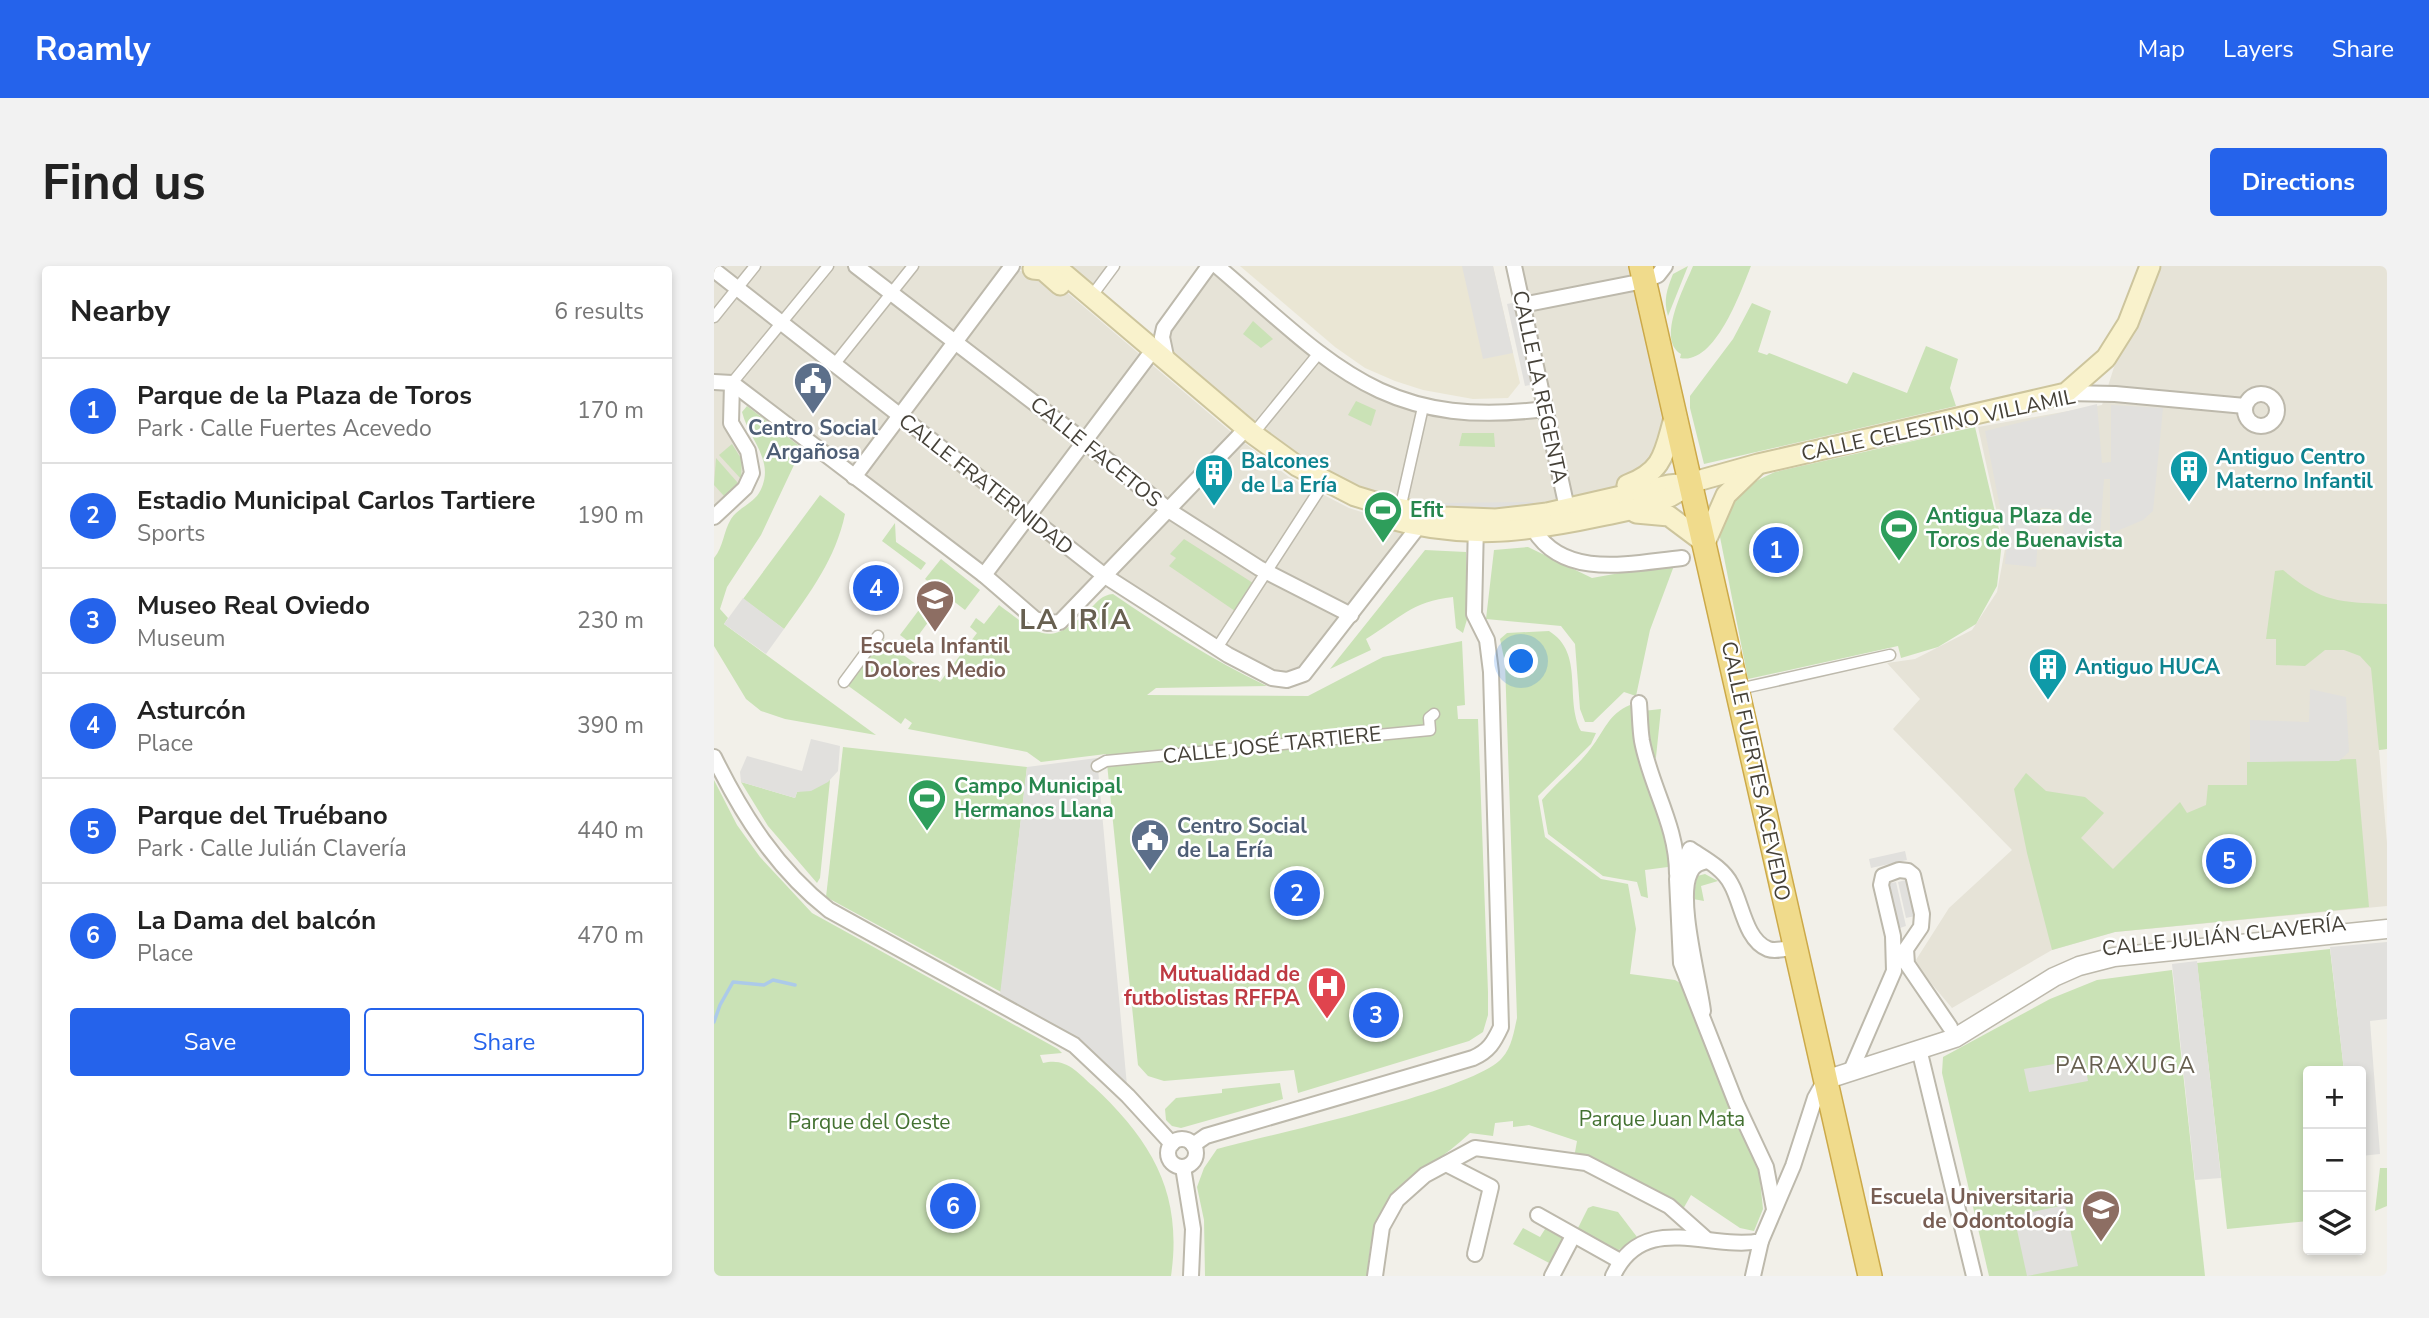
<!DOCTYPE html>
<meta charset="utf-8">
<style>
body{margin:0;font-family:"Nunito Sans",sans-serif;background:#f2f2f2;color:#222}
.controls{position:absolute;right:21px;bottom:21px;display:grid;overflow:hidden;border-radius:7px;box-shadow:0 4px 10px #0003}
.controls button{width:63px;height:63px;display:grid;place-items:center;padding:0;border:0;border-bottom:2px solid #e0e0e0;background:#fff;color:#222;font:35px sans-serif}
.you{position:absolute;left:808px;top:396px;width:24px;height:24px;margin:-18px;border:5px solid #fff;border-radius:50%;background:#1a73e8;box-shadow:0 0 0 10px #1a73e833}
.badge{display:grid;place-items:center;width:46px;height:46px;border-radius:50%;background:#2563eb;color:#fff;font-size:23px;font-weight:700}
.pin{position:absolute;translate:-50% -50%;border:4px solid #fff;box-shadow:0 2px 7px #0006}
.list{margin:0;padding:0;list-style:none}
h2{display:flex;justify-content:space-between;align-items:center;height:91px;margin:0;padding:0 28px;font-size:30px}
h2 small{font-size:23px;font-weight:400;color:#767676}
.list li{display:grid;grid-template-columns:46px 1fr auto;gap:21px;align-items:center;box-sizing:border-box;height:105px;padding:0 28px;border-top:2px solid #e0e0e0}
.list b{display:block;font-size:26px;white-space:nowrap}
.list p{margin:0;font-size:23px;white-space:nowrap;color:#767676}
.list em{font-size:23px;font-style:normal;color:#767676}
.actions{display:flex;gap:14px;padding:21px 28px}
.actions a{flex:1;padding:16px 0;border:2px solid #2563eb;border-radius:7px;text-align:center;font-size:24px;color:#2563eb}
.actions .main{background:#2563eb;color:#fff}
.icon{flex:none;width:38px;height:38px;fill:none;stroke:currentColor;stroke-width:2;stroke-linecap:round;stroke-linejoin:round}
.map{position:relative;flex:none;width:1673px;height:1010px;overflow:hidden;border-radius:7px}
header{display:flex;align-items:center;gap:42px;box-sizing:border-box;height:98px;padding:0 35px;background:#2563eb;color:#fff}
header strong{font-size:33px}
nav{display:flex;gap:38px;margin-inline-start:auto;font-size:24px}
.intro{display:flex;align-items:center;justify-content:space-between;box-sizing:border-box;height:168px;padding:0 42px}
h1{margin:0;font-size:49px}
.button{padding:18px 32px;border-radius:7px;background:#2563eb;color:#fff;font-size:24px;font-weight:700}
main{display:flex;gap:42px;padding:0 42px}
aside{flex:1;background:#fff;border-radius:7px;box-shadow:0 4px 10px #0003}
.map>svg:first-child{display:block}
.residential{fill:#e6e3d7}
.education{fill:#eae6d4}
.green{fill:#cae2b6}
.parking{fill:#e1e0dd}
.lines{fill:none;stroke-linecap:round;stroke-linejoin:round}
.stream{stroke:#accae9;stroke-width:3.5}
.pedestrian-casing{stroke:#bdb9ac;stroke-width:13}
.minor-casing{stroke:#bdb9ac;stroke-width:18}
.tertiary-casing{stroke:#bdb9ac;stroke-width:21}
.secondary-casing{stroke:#cdc59d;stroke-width:23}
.trunk-casing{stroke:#cca949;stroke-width:26}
.pedestrian{stroke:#fff;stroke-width:10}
.minor{stroke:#fff;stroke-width:14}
.tertiary{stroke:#fff;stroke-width:18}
.secondary{stroke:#f9f2cc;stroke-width:19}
.trunk{stroke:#f0db8c;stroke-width:23}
.labels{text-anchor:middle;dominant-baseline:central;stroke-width:5;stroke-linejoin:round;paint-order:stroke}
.street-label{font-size:21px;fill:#454138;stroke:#fff}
.service-label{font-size:21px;font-weight:bold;fill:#4e5e75;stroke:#fff}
.culture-label{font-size:21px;font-weight:bold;fill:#0d838f;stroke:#fff;text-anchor:start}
.leisure-label{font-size:21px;font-weight:bold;fill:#27864d;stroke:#fff;text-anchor:start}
.education-label{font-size:21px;font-weight:bold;fill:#785e54;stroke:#fff}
.health-label{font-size:21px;font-weight:bold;fill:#be3a42;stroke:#fff;text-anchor:end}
.park-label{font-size:21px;fill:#437131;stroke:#fff}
.neighbourhood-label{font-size:23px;letter-spacing:2px;fill:#676050;stroke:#fff}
.district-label{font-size:28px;font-weight:bold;letter-spacing:2px;fill:#676050;stroke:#fff}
</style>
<header>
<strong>Roamly</strong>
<nav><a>Map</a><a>Layers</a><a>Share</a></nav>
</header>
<div class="intro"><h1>Find us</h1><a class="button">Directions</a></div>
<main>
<aside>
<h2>Nearby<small>6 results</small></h2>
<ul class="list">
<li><span class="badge">1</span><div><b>Parque de la Plaza de Toros</b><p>Park · Calle Fuertes Acevedo</p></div><em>170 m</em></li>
<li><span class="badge">2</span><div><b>Estadio Municipal Carlos Tartiere</b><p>Sports</p></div><em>190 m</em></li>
<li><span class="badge">3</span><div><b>Museo Real Oviedo</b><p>Museum</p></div><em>230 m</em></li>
<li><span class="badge">4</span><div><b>Asturcón</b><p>Place</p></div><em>390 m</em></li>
<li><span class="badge">5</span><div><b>Parque del Truébano</b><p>Park · Calle Julián Clavería</p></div><em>440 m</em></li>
<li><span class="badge">6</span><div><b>La Dama del balcón</b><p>Place</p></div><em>470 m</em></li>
</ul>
<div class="actions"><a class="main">Save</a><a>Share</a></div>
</aside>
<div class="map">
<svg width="1673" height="1010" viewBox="0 0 1673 1010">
<rect width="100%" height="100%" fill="#f2f0e9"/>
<g class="residential">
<polygon points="0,0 297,0 305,5 329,6 524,172 575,211 635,242 701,263 589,407 559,411 391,309 346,355 333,356 17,117 15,151 37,206 0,250"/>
<polygon points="343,0 399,0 377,30"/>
<polygon points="497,0 605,88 708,143 832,143 801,0 925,0 958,152 933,209 854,240 761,251 623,220 439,81"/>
<polygon points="1448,0 1673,0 1673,483 1665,484 1673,577 1673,640 1401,666 1338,684 1238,742 1200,697 1235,642 1298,584 1179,463 1206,433 1173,397 1201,393 1258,364 1283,326 1291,283 1264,161 1388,139 1401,98 1420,68"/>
</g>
<polygon class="education" points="526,0 779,0 806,117 794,132 759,133 709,124 681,115 651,102 621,81"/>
<g class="green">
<path d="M974,0L954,50C949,34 953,23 959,8Z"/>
<path d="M979,0H1037C1027,25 1001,100 966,92L967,88C942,73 971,20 979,0Z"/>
<polygon points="1038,37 1057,45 1044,86 1053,89 1055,87 1133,118 1139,106 1193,127 1212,80 1244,93 1236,122 1242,140 990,198 976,142 976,130 1019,73"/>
<polygon points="539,55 559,73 547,82 529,68"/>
<polygon points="642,135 662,144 657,160 634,149"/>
<path d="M33,140L88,182L47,269L13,321L6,343L14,352L10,358L162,469L71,453L47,445L32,433L0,380V292C10,280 9,266 17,253C24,242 38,238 45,227C63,196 35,174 28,146Z"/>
<path d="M1261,161L1288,276L1283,320L1262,358L1224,381L1187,392L1184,380L1034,413L1006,271C1012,232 1027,221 1061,206Z"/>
<polygon points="748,167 780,167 781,181 745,180"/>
<polygon points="18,178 28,194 27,213 5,189"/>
<polygon points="2,192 24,217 10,230 0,219"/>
<path d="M106,229L131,248C122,292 96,327 70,363L29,333Z"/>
<polygon points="181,257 182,276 212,297 207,304 168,275"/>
<polygon points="470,273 539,317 521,345 455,300 462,292 456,288"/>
<polygon points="814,281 878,312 961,297 936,364 922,430 910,426 879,456 871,456 866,443 861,378 847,360 772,353 780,284"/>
<path d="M711,284L752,286L754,350L749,367L742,362L739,331C698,335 685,353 652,373L657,384L616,403Z"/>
<polygon points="227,293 266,324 251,344 211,313"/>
<path d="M1569,304C1607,336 1624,336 1673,338V483L1665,484L1657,402L1646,390L1630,384H1611L1591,400L1562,399V373H1552L1561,305Z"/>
<path d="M399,328C449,362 498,394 553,420L442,422L433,429L594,430L669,391L748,375L751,439L743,440L744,453H764L774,726V749L769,766L755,775L584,827L580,804L450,815L434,810L424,799L392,488L327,496L313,486L194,463L198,457L191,452L187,458L133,419L168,373L226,416L263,367L256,361L262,352L270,358L285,339C327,370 335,383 377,342C384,335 388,329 399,328Z"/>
<polygon points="214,332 226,340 198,378 186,369"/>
<path d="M835,365C871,387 850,433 867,465L882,467L877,478L824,530L831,571L887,613L914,618L922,663L916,708L961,714L975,722L1026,865L1045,904L1049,943L1040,965L1026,962L977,929L968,945L860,892L863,875L815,859L799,861V855L781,857L779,870L756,867C701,918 656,921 654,1010H491L490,954L483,921L490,902L503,883C555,869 760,825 788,792C798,781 800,765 803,752L791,397L786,373L793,367Z"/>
<path d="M916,439L920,446L947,443L942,491L932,509C943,536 962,572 954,601L931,604L934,632L927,630L923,616L889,610L834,568L828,534C843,516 863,501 877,482C890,466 894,448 916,439Z"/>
<polygon points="129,481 313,501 287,726 112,631"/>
<polygon points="1642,493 1655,641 1401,666 1338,684 1313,587 1300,523 1312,507 1332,525 1371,531 1390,547 1367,572 1399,603 1466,536 1473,547 1492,539 1494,519 1533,519 1533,496"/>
<path d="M0,514L23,559L46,591L98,647L344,783L348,787L326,789L329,797C352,791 363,806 379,820C438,875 469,927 457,1010H0Z"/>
<polygon points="116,514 106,612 103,617 54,560 27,516 81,532 83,526"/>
<polygon points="991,608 1004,615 987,620 990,635 979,633 983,610"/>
<polygon points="1616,683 1630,805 1594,805 1594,955 1513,963 1483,697"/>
<polygon points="1458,704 1491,1010 1275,1010 1228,807 1229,791 1336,733 1383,714"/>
<polygon points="566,817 569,833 467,862 458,860 452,854 451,843 462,832 508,827 508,823"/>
<polygon points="1666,902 1673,902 1673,940 1661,945"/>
<polygon points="879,940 904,946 923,971 902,986 862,966 874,942"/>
<polygon points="833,960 852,971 837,998 799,978 809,962 826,971"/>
</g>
<g class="parking">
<polygon points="748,0 779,0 799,87 769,93"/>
<polygon points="803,36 821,118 811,120 793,38"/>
<polygon points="1383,138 1388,197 1397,196 1397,139 1449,142 1439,245 1429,254 1396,268 1396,213 1390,213 1385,284 1349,281 1350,244 1326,242 1322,301 1291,298 1293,277 1271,165"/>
<polygon points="819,236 820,243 730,244 730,237"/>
<polygon points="29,332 70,363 52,388 10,358"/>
<polygon points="1596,423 1632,431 1635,486 1625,495 1536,496 1536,454 1595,456"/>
<polygon points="97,473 126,480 124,505 114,516 97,525 83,526 81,532 27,516 26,506 33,490 88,505"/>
<polygon points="383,492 412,809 414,830 391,807 285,737 313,501"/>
<polygon points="1191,585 1193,594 1157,602 1155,593"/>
<polygon points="1192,614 1201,650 1192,652 1184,616"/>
<polygon points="1182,616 1192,660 1183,663 1173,618"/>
<polygon points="1673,676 1673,753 1656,755 1666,888 1647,890 1647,805 1630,805 1616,681"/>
<polygon points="1483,695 1507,912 1481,914 1458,698"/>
<polygon points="1370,793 1374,815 1315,826 1310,803"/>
<polygon points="1351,939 1364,1000 1313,1010 1300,950"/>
</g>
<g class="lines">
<polyline class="stream" points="0,756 6,739 19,716 50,719 59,714 81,719"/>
<g class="pedestrian-casing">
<g id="pedestrian">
<polyline points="377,31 400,0"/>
<polyline points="0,51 41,0"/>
<polyline points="119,100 199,0"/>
<polyline points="18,117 114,0"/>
<polyline points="539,168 605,87"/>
<polyline points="686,243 709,141"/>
<polyline points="503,382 604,226"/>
<polyline points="130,416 164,370"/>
<polyline points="1025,423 1176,389"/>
<polyline points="383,500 392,495 716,464 715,452 720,448"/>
</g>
</g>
<g class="minor-casing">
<g id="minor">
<polyline points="142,0 370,175 456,245 545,302 637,349"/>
<path d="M503,0C617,97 668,164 831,143"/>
<polyline points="800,0 853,242"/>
<polyline points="0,4 391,310 514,389 558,412 573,414 590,408 704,261"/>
<polyline points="808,39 930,15 944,9 951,0"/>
<polyline points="453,95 448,71 450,62 495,0"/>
<polyline points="0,116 18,117 270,309 321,353 333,357 346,356 525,170"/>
<polyline points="1352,127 1401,128 1531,140"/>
<circle cx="1547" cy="144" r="16"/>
<polyline points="140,211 298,0"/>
<polyline points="0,251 31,222 38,207 34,185 17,157 18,117"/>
<path d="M820,264C851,314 918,297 968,292"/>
<polyline points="270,309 433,92"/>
<path d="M925,437C926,449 926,463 928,475C937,522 963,559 963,608"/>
<path d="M0,491C29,550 63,603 115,644L360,779L414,830L458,878"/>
<path d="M989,745C985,713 963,633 976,607C979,599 985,597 993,595"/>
<polyline points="1205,783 1260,1010"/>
<polyline points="1136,807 1180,705 1179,670 1167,619 1169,610 1185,604 1194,605 1199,609 1208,648 1207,661 1192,683 1193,698 1236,761"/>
<circle cx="468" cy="887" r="14"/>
<path d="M479,879L492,870L759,792C775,785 780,776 787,761L777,406L773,374L760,348L762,257"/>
<polyline points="732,898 777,921 761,988"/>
<polyline points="469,901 479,963 477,1010"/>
<path d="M1060,943L1052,901L1022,837L967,697L963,613L976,583C991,593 1009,602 1017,618C1028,637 1031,674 1054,683C1062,686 1073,682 1081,681"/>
<polyline points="824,949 906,995"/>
<polyline points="661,1010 668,961 683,934 711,909 761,882 872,897 955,940 991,972"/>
<polyline points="838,1010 859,970"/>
<path d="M899,1010C929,944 995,985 1047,975L1079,900L1101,832L1111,814"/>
<polyline points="1039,1010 1047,975"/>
</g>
</g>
<g class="tertiary-casing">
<polyline id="tertiary" points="1111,814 1241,772 1340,711 1365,700 1400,691 1673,663"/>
</g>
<g class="secondary-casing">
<g id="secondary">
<polyline points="341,0 539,168 583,200 641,230 674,240 730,251 782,253 833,247 955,219 976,217 1044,198 1352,127 1392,92 1414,57 1436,0"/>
<polyline points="319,3 329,4 346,19"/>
<path d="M913,219C950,205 950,187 960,152"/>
<polyline points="922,247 955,250 991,277 1012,229 1041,201"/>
<path d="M669,251C748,274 808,267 887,250C911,245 943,240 964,226"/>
</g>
</g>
<g class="trunk-casing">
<polyline id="trunk" points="927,0 1156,1010"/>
</g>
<use href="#pedestrian" class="pedestrian"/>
<use href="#minor" class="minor"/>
<use href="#tertiary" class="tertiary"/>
<use href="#secondary" class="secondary"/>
<use href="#trunk" class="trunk"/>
</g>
<defs>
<g id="civic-pin" transform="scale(2.0125)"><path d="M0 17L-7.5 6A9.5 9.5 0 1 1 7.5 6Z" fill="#5c6f8a" stroke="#fff"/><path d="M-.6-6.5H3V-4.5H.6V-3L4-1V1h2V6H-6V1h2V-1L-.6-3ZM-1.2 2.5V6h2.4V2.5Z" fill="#fff"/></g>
<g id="building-pin" transform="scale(2.0125)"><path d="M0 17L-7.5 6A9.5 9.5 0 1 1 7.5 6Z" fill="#0f9aa8" stroke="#fff"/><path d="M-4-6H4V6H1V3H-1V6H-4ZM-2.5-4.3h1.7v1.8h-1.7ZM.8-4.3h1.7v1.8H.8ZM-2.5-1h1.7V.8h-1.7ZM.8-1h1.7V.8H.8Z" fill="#fff"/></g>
<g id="stadium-pin" transform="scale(2.0125)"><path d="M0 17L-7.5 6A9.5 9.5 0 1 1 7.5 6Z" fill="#2e9e5b" stroke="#fff"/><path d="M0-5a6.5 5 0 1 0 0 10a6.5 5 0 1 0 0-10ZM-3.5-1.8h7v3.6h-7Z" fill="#fff"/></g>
<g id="school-pin" transform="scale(2.0125)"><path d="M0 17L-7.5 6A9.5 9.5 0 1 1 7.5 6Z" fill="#8d6e63" stroke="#fff"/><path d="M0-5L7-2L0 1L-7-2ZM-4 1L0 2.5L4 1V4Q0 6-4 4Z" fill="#fff"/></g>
<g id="hospital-pin" transform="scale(2.0125)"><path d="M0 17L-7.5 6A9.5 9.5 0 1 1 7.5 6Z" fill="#e0444e" stroke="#fff"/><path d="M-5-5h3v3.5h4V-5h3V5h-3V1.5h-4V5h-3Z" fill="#fff"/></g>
<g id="university-pin" transform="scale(2.0125)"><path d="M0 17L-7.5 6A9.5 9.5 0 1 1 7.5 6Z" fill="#8d6e63" stroke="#fff"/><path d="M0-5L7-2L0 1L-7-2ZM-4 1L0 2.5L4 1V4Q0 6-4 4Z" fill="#fff"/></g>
</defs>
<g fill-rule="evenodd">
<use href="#civic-pin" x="99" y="115"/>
<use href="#building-pin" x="1475" y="203"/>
<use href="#building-pin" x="500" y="207"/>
<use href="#stadium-pin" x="669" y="244"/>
<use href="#stadium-pin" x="1185" y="262"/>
<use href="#school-pin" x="221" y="333"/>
<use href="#building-pin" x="1334" y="401"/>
<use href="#stadium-pin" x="213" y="532"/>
<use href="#civic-pin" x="436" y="572"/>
<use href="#hospital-pin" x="613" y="720"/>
<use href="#university-pin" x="1387" y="943"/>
</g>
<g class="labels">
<g class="street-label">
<text transform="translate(826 121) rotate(78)">CALLE LA REGENTA</text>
<text transform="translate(1224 159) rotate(-12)">CALLE CELESTINO VILLAMIL</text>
<text transform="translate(382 186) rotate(39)">CALLE FACETOS</text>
<text transform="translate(272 218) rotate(38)">CALLE FRATERNIDAD</text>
<text transform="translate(558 479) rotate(-6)">CALLE JOSÉ TARTIERE</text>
<text transform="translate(1042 505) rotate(78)">CALLE FUERTES ACEVEDO</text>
<text transform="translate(1510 670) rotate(-6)">CALLE JULIÁN CLAVERÍA</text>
</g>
<g class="service-label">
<text x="99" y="162">Centro Social<tspan x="99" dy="24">Argañosa</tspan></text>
<text x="463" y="560" text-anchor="start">Centro Social<tspan x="463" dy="24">de La Ería</tspan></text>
</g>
<g class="culture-label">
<text x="1502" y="191">Antiguo Centro<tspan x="1502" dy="24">Materno Infantil</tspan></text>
<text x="527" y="195">Balcones<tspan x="527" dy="24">de La Ería</tspan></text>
<text x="1361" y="401">Antiguo HUCA</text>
</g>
<g class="leisure-label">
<text x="696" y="244">Efit</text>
<text x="1212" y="250">Antigua Plaza de<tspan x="1212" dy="24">Toros de Buenavista</tspan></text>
<text x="240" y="520">Campo Municipal<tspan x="240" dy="24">Hermanos Llana</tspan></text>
</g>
<g class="education-label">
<text x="221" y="380">Escuela Infantil<tspan x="221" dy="24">Dolores Medio</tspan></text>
<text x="1360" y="931" text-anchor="end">Escuela Universitaria<tspan x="1360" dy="24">de Odontología</tspan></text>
</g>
<g class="health-label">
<text x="586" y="708">Mutualidad de<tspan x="586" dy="24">futbolistas RFFPA</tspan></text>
</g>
<g class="park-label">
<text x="948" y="853">Parque Juan Mata</text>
<text x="155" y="856">Parque del Oeste</text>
</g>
<g class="neighbourhood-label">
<text x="1412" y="799">PARAXUGA</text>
</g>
<g class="district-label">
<text x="362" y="354">LA IRÍA</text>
</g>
</g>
</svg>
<div class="controls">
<button>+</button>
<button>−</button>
<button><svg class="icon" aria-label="layers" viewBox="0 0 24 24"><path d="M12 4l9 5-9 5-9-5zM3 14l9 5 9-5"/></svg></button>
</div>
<div class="you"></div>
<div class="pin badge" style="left:1062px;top:284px">1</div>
<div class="pin badge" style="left:583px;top:627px">2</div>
<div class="pin badge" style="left:662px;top:749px">3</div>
<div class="pin badge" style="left:162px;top:322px">4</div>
<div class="pin badge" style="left:1515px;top:595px">5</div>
<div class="pin badge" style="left:239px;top:940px">6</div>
</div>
</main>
